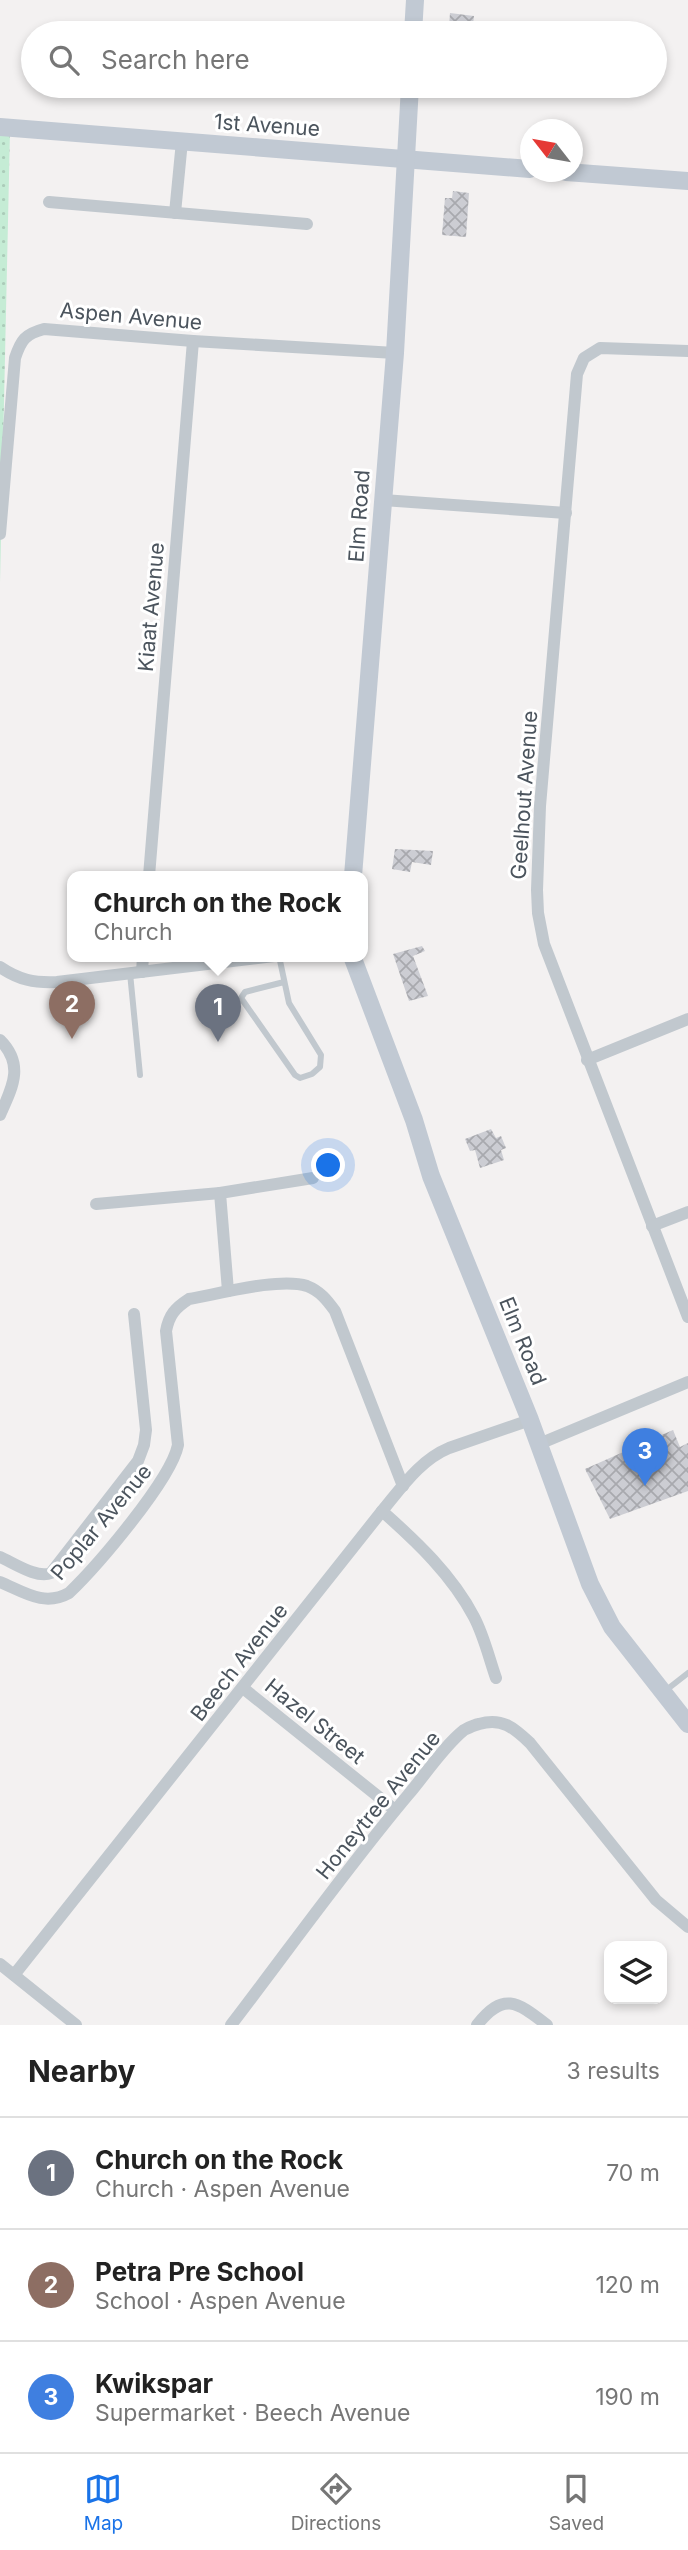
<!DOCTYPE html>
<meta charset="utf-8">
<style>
body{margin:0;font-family:Inter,sans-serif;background:#f6f6f6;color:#222}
.controls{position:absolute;right:21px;bottom:21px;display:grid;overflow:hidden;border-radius:14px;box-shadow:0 4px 10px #0003}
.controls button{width:63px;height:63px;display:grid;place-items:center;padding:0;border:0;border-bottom:2px solid #e0e0e0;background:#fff;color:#222;font:35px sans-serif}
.compass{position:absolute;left:520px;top:119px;width:63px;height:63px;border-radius:50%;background:#fff;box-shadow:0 4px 10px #0003;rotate:301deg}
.you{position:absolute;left:329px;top:1166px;width:24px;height:24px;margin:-18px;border:5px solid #fff;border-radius:50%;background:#1a73e8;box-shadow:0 0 0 10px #1a73e833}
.badge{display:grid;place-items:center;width:46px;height:46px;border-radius:50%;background:#1a73e8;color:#fff;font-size:23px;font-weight:700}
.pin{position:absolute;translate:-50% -58px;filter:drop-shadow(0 2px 4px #0008)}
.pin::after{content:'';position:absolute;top:37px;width:24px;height:21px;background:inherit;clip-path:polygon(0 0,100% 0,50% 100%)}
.popup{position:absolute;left:67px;top:871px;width:301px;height:91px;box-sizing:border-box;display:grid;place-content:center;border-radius:14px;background:#fff;filter:drop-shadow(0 2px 5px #0005);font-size:23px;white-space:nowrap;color:#767676}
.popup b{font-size:26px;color:#222}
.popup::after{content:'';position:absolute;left:50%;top:100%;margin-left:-14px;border:14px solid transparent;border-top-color:#fff}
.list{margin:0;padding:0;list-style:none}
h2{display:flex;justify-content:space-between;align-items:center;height:91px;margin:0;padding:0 28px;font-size:30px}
h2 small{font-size:23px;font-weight:400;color:#767676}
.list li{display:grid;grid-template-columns:46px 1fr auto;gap:21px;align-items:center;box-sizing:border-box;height:112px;padding:0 28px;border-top:2px solid #e0e0e0}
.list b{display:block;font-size:26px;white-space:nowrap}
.list p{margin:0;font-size:23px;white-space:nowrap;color:#767676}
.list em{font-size:23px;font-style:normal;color:#767676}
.icon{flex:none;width:38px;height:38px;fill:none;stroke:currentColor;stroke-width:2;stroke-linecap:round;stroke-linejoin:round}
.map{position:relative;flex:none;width:688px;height:2025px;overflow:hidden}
.search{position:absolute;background:#fff;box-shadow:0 4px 10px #0003;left:21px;right:21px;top:21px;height:77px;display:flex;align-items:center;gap:18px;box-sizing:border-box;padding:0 24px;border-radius:38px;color:#767676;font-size:26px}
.sheet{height:427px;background:#fff}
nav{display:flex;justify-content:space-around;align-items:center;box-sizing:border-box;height:98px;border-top:2px solid #e0e0e0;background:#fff;font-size:19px;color:#767676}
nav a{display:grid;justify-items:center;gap:4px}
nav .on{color:#1a73e8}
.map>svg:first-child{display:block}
.grass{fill:url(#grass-dots)}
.building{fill:url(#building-cross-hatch)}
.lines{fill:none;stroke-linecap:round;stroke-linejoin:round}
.lane{stroke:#c1c8ce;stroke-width:6}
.street{stroke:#c1c8ce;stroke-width:12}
.secondary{stroke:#c1c9d3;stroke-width:18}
.labels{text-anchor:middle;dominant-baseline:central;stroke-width:6;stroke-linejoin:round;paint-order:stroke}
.street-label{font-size:21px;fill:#4b545d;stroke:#fff}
</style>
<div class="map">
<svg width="688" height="2025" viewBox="0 0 688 2025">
<defs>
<pattern id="grass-dots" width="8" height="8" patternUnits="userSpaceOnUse" patternTransform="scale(1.75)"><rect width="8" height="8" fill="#c5ecd5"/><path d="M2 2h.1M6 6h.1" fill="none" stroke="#abccb9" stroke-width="1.8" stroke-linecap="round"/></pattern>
<pattern id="building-cross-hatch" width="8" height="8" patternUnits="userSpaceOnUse" patternTransform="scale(1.75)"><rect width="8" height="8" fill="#cccdd3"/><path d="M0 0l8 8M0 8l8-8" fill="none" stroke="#a8a9ae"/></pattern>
</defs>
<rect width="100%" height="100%" fill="#f3f1f1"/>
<polygon class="grass" points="0,130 10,131 0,583"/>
<g class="building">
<polygon points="450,13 474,16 472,33 445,33 445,26 449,26"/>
<polygon points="453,191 469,193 466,237 442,235 445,198 452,198"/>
<polygon points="395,849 433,851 431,865 412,862 410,872 392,869"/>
<polygon points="422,946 425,951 413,956 428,996 409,1001 393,954"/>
<polygon points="491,1129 496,1138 501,1136 506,1148 501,1150 504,1160 480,1168 475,1150 470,1151 465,1139"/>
<polygon points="673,1430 680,1447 688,1443 688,1491 610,1519 585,1469"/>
</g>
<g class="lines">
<g class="lane">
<polyline points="279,956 289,1003 321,1055 320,1067 312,1074 300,1078 295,1075 241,998 245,992 284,982"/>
<polyline points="130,973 140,1075"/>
<polyline points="665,1691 688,1673"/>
</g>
<g class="street">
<polyline points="49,202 307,224"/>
<polyline points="175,213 182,141"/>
<polyline points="688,351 600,348 584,358 577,374 540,806 537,890 538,913 544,944 688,1317"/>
<polyline points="383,500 566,513"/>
<path d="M0,534L15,358C21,340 25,334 44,329L193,341L395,353"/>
<polyline points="149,876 193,341"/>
<path d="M0,967C19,980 34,983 57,982L274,956"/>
<polyline points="142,972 143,956"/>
<path d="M0,1040C25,1065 12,1088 0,1115"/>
<polyline points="587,1060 688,1019"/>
<polyline points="96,1204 220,1193"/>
<polyline points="652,1226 688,1212"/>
<polyline points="228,1291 220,1193 313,1178"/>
<polyline points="539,1444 688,1382"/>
<path d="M382,1511C417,1542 452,1575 474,1617C484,1636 489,1658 496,1678"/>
<path d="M0,1557C14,1563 37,1579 51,1573L138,1461L144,1445L146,1430L134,1314"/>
<path d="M0,1582C24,1592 44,1607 69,1593C97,1566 171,1480 178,1445L166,1331C169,1315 175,1308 189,1299C218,1294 280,1277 307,1286C320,1291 327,1300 335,1311L403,1486"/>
<polyline points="243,1688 395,1810"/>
<polyline points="0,1964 76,2025"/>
<path d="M14,1975L382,1511C402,1487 420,1460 449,1448L530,1420"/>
<path d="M231,2025C290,1948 346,1869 408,1795C425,1775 444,1746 464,1730C468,1728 474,1725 479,1724C502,1717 514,1728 530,1743L656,1900L688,1927"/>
<path d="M477,2025C504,1991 517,2002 547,2025"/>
</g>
<g class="secondary">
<polyline points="413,33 415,0"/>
<polyline points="0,127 530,169"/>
<polyline points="566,172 688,181"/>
<polyline points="353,876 395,353 410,86"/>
<polyline points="352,956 414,1120 431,1176 530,1420 590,1584 612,1627 688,1724"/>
</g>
</g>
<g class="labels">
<g class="street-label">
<text transform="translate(267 125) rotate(4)">1st Avenue</text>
<text transform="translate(131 316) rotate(5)">Aspen Avenue</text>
<text transform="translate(359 516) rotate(-86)">Elm Road</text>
<text transform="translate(151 607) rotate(-85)">Kiaat Avenue</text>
<text transform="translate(524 795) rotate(-86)">Geelhout Avenue</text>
<text transform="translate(523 1341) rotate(68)">Elm Road</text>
<text transform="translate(101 1522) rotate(-50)">Poplar Avenue</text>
<text transform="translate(239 1662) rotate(-52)">Beech Avenue</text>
<text transform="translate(315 1721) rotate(39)">Hazel Street</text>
<text transform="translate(378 1805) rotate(-51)">Honeytree Avenue</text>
</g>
</g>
</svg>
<div class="controls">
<button><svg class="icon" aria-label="layers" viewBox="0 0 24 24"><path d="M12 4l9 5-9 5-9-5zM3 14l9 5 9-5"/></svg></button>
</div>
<svg class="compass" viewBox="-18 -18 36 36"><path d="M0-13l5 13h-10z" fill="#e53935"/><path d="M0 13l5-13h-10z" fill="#767676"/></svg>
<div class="you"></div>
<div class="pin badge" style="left:218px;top:1042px;background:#6b7280">1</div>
<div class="popup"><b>Church on the Rock</b>Church</div>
<div class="pin badge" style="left:72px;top:1039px;background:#8d6e63">2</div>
<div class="pin badge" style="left:645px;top:1486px;background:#3f7fe0">3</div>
<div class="search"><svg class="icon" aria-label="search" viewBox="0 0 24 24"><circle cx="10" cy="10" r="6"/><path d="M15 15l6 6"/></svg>Search here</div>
</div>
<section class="sheet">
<h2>Nearby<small>3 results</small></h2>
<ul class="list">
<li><span class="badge" style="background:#6b7280">1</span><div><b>Church on the Rock</b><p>Church · Aspen Avenue</p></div><em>70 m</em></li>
<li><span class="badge" style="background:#8d6e63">2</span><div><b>Petra Pre School</b><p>School · Aspen Avenue</p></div><em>120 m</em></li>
<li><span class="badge" style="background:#3f7fe0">3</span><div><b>Kwikspar</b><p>Supermarket · Beech Avenue</p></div><em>190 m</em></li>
</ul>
</section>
<nav>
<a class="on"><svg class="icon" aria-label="map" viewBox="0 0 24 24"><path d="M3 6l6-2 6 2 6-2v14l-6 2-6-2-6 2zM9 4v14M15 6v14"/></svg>Map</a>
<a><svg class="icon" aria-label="directions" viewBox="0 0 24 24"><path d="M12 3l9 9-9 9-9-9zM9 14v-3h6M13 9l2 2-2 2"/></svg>Directions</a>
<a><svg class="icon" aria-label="saved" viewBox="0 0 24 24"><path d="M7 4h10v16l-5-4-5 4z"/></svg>Saved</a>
</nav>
